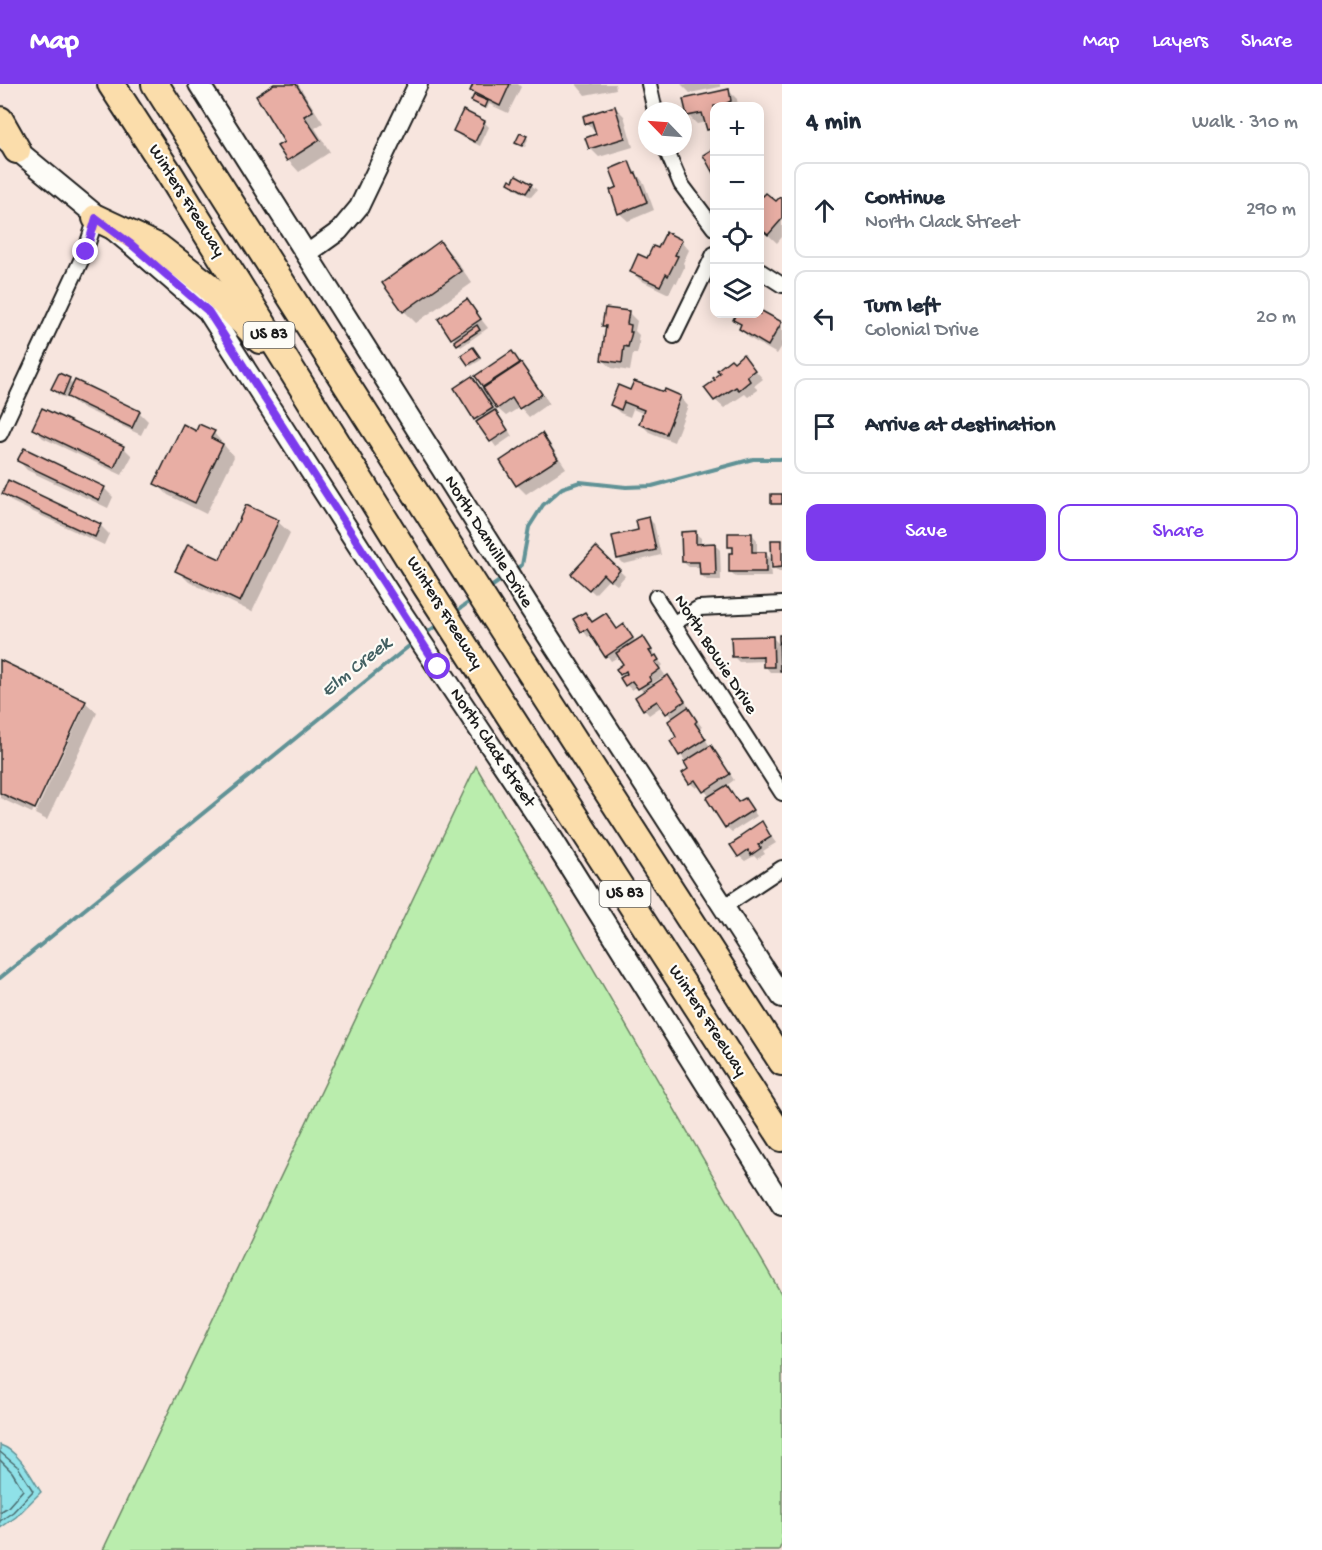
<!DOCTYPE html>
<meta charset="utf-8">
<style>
body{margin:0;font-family:"Gochi Hand",sans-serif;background:#f2f2f3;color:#1f2937}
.controls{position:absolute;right:18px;top:18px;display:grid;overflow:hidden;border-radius:12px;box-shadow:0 3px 15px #0003}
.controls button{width:54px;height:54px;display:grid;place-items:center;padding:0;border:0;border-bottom:2px solid #e0e1e3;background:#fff;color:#1f2937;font:30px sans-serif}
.compass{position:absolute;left:638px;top:18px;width:54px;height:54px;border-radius:50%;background:#fff;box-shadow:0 3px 15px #0003;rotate:295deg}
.stop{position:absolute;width:18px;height:18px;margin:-14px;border:4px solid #7c3aed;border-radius:50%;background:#fff}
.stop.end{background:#7c3aed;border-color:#fff;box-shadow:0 2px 6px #0008}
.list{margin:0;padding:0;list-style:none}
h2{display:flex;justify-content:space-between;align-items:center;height:78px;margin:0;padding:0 24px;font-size:26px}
h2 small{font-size:20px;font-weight:400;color:#747a83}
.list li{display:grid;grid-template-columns:39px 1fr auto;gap:18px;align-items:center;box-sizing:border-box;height:96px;margin:0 12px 12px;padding:0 12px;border:2px solid #e0e1e3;border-radius:12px}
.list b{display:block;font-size:22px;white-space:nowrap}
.list p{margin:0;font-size:20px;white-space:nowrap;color:#747a83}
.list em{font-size:20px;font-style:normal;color:#747a83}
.actions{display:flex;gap:12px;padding:18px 24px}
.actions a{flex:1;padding:14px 0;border:2px solid #7c3aed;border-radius:12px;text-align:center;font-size:21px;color:#7c3aed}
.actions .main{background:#7c3aed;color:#fff}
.icon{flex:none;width:33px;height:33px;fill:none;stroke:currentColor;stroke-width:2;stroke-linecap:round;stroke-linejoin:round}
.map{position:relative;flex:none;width:782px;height:1466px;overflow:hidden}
header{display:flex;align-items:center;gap:36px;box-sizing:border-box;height:84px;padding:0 30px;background:#7c3aed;color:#fff}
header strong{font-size:28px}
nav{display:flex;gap:33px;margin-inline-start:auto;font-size:21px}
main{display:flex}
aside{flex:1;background:#fff}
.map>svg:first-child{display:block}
.green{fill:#baedad;stroke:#6b8464;stroke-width:1.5}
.water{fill:#8fe1e8;stroke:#619296;stroke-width:1.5}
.shadow{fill:#0003}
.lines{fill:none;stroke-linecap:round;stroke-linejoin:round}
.shore{stroke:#4a6b6e;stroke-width:1.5}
.stream{stroke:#619296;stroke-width:4}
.building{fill:#e8aea4;stroke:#1c1c1c;stroke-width:1.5}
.minor-casing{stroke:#1c1c1c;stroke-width:18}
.tertiary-casing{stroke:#1c1c1c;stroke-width:22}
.secondary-casing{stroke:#1c1c1c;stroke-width:24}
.motorway-casing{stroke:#1c1c1c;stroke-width:30}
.minor{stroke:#fdfcf7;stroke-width:14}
.tertiary{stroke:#fdfcf7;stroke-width:18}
.secondary{stroke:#fdfcf7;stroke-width:20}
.motorway{stroke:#fbddab;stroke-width:26}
.route{stroke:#7c3aed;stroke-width:8}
.labels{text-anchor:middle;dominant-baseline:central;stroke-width:4.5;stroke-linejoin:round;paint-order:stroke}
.shield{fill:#fdfcf7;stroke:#605f5e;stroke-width:1.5}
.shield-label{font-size:16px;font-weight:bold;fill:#1c1c1c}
.street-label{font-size:18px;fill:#1c1c1c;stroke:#fdfcf7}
.water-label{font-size:20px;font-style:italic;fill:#446163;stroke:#fdfcf7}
</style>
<header>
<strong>Map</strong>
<nav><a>Map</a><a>Layers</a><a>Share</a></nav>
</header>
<main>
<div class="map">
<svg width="782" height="1466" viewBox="0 0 782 1466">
<rect width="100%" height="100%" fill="#f7e5de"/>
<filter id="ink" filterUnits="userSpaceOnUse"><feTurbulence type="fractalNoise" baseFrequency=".0167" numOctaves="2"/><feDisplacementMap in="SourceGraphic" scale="12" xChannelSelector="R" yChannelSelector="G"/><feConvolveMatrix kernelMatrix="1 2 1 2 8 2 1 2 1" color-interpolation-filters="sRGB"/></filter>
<g filter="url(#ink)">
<polygon class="green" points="476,682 782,1211 782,1459 779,1466 103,1466"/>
<path class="water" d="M0,1361C19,1367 31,1392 41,1408L16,1433L0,1444Z"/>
<g class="shadow">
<polygon points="277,0 298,0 323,39 315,44 330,68 299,88 288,76"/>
<polygon points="475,0 518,0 521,3 508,29 489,20 487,25 475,19 473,17 476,11 472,7"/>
<polygon points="576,0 615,0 616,5 585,11"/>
<polygon points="681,0 720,0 720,3 690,9"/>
<polygon points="728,6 737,15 738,22 714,22 714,51 709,45 706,38 697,40 688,31"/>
<polygon points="615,23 624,32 633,63 599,73 590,64 598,51 596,47 586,39"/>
<polygon points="484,38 489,43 480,62 460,52 455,47"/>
<polygon points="526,53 528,55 525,63 517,59"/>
<polygon points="628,79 644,99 654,126 628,137 619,129 618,104"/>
<polygon points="510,99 531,101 537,106 531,113 515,105"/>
<polygon points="760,112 776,119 782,117 782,153 777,159 760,143"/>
<polygon points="681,157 689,166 683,179 685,182 677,199 675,198 669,210 640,196 632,188 658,166"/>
<polygon points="440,159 452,171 472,199 416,239 404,227"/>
<polygon points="467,217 488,244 461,263 440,236"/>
<polygon points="760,227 782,241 782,262 777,270 749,254 741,245 742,242 735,235 738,230 760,230"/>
<polygon points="628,228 637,237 635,247 639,251 638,257 640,258 637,270 633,270 630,287 612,284 603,276 607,245 604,241"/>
<polygon points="475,267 481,276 471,282 469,280"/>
<polygon points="512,269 529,289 549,319 529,333 520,323 506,332 492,320 512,352 496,363 476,335 472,294 486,308 486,304 477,292"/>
<polygon points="743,272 763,295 754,302 758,306 748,313 745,310 724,324 715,316 734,280"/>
<polygon points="60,291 75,301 139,328 148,337 141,351 77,321 69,313 68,315 58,311 53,305"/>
<polygon points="631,308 680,313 688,322 674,358 649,348 640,339 644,330 633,325 630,333 620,329 611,321"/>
<polygon points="34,345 123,363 132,372 122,391 43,354"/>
<polygon points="197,349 214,349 234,373 206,430 168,411 156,399"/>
<polygon points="542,351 550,360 566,384 526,410 517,401 502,377"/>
<polygon points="19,377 104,404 113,413 108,424 27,386"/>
<polygon points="4,409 100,441 109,450 104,461 12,418"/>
<polygon points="247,423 278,438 290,449 252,528 189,498 177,486 221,477"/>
<polygon points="649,435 654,440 661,471 624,480 618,474"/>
<polygon points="695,449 701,454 701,461 715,461 720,466 721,496 707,496 701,491 701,483 689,483 683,478"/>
<polygon points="752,450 757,456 757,469 765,469 773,477 782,457 782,488 779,488 770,480 771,493 736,493 731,488 734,466 730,462"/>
<polygon points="596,465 625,492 617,501 609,495 595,510 573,490"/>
<polygon points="585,529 593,539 606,531 618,546 624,542 636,558 643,554 648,559 656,572 655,572 663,581 660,584 665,591 653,599 655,602 668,593 673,599 689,623 687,624 702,643 699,645 709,661 716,668 734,696 726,702 739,719 745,716 757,732 732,748 726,743 710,713 700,701 696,704 690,699 691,685 672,658 678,654 673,635 662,622 649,631 644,625 644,609 638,602 632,606 626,601 624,593 621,590 625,581 620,572 611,577 592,550 588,553 575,536"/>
<polygon points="782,553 782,587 779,584 779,588 770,588 765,582 764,577 739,578 733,572 773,554 781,562"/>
<polygon points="0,578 85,618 97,629 47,736 35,730 86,620 82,620 32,729 0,714"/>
<polygon points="761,739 776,759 763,767 765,770 757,775 754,772 745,777 739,772"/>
</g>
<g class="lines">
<g class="shore">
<polyline points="0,1368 18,1383 33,1407 13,1428 0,1437"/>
<polyline points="0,1376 12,1388 23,1406 8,1423 0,1428"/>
</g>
<g class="stream">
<polyline points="512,487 522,481 529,443 543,421 562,404 580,398 626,403 652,402 753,375 782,375"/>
<polyline points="488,505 504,494"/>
<polyline points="454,529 472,516"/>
<polyline points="425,550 440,539"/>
<polyline points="0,894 414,558"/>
</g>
</g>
<g class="building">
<polygon points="274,0 296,0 313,27 304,32 320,56 287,77 277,62 284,58 256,12"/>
<polygon points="473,0 510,0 500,22 470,7"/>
<polygon points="729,5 731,17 725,20 725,22 714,22 714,44 707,46 702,29 687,32 683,15"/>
<polygon points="474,11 488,17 485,24 471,17"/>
<polygon points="615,22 625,54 589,65 585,54 596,50 592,37 585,40 583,32"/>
<polygon points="463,26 485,37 475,58 453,47"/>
<polygon points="520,49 527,52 522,62 515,59"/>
<polygon points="714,64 714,91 703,71"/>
<polygon points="629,77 634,90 636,89 647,118 618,130 610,106 617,103 610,85"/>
<polygon points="516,91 532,100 526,109 508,99 510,95 513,97"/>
<polygon points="766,109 776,117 780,113 782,115 782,135 768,151 760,144 760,110 763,112"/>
<polygon points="666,148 682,156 675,171 678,172 668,192 666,190 660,202 630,188 638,170 647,174 653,162 658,164"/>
<polygon points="440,157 461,187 403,228 382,199"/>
<polygon points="467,215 481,235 451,255 438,235"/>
<polygon points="605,224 629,227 627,240 631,241 630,248 632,248 628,263 624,262 622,279 601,276 606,242 602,242"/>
<polygon points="760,226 782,238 768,262 739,245 741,240 733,236 736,230 760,230"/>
<polygon points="477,241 480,246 457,261 454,257"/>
<polygon points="473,263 480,273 468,281 461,271"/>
<polygon points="512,267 520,279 483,303 475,292"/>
<polygon points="743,270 755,286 747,292 750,297 739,306 736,303 714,317 704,304 715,296 713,294 720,289 717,286 731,275 734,278"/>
<polygon points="521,279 542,310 519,325 512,314 497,325 483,304"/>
<polygon points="59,289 70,294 63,311 51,305"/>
<polygon points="472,292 493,324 474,336 454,304"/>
<polygon points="75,296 140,327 132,344 67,313"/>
<polygon points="634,297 664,308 665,305 681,312 666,350 639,340 644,326 624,318 621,326 610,321 618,301 630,306"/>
<polygon points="42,324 124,362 114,384 32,345"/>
<polygon points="495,326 508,346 490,358 476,338"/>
<polygon points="183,340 196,347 199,340 215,347 211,354 223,360 195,419 154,400"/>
<polygon points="542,349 558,375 516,402 500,377"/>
<polygon points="24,364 105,403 99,416 17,377"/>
<polygon points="8,396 101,440 95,453 2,410"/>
<rect x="771" y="410" width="11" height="10"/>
<polygon points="246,421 279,436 240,518 175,487 188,460 220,475"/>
<polygon points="649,433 656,466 617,475 612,452 638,446 636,436"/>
<polygon points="696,447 696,460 715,459 716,491 700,491 699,478 682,478 681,448"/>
<polygon points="728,449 752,449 752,468 766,468 766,488 729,488 729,469 733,469 733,463 728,463"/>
<polygon points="771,456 782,456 782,483 772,484"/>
<polygon points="596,463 620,486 610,497 603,490 589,506 571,490"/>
<polygon points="585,528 592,538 606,529 617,545 624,540 633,554 605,573 587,545 581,548 573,535"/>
<polygon points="779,551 782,551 782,587 780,587"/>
<polygon points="643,552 652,566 649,567 653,573 656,571 659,576 655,578 660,585 649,593 651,597 638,605 632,597 625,602 620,594 627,590 626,587 620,591 616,585 623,580 616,569"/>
<polygon points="773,552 774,583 763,583 763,572 732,573 731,553"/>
<polygon points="0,576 86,617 35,725 0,709"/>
<polygon points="668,591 685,617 666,630 657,617 643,626 635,613"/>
<polygon points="688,623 697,637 695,639 706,655 679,672 670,657 676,653 668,637"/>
<polygon points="711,661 730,690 703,708 695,696 689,700 682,689 688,685 684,678"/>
<polygon points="727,701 738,718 745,714 753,726 725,744 706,714"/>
<polygon points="762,737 771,753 758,761 761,764 751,771 748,766 738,773 730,761 741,754 740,752"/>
</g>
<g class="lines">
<g class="minor-casing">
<g id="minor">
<polyline points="649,0 655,27"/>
<polyline points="665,63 681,100 714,144"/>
<polyline points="760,187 782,201"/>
<polyline points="674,252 714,170"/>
<polyline points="0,350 85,168 96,134"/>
<polyline points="656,513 782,709"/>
<polyline points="674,539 699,524 782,520"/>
<polyline points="723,823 782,784"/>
</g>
</g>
<g class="tertiary-casing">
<polyline id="tertiary" points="307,170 339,147 359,123 418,0"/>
</g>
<g class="secondary-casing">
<g id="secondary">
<polyline points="199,0 528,521 782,913"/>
<polyline points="7,58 132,161 208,227 397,522 548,748 782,1121"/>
</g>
</g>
<g class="motorway-casing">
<g id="motorway">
<polyline points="111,0 169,89 426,502 782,1054"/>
<polyline points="155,0 501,543 782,978"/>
<polyline points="0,36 17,66"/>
<polyline points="96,134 158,163 207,201 260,256"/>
</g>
</g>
<use href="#minor" class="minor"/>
<use href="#tertiary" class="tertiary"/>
<use href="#secondary" class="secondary"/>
<use href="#motorway" class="motorway"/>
</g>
</g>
<g class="lines" filter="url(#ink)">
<polyline class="route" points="86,168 96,134 132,161 208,227 438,583"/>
</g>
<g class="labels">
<g class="shield">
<rect x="243.5" y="238" width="51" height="26" rx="4.5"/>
<rect x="599.5" y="797" width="51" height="26" rx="4.5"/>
</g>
<g class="shield-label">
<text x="269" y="251">US 83</text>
<text x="625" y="810">US 83</text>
</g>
<g class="street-label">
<text transform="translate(186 117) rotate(58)">Winters Freeway</text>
<text transform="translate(488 458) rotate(58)">North Danville Drive</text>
<text transform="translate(444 529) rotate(58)">Winters Freeway</text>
<text transform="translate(715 571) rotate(57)">North Bowie Drive</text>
<text transform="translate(492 664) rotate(56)">North Clack Street</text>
<text transform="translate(707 937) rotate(57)">Winters Freeway</text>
</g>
<g class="water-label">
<text transform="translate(357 584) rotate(-39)">Elm Creek</text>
</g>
</g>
</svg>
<div class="controls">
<button>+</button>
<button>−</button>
<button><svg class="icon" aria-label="locate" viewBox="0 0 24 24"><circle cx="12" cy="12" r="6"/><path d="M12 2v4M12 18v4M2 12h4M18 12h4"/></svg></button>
<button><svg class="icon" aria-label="layers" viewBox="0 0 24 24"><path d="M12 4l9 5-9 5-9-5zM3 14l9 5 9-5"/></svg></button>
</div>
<svg class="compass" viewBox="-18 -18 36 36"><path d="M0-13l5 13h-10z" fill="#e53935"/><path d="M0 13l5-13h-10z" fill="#747a83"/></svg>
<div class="stop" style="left:438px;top:583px"></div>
<div class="stop end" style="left:86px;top:168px"></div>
</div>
<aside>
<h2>4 min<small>Walk · 310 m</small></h2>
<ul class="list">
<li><svg class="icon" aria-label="ahead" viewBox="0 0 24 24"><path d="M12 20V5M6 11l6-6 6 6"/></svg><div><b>Continue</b><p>North Clack Street</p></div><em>290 m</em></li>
<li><svg class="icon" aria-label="left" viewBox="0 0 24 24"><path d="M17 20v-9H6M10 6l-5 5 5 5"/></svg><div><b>Turn left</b><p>Colonial Drive</p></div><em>20 m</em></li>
<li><svg class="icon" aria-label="arrive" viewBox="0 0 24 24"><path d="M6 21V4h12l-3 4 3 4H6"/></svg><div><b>Arrive at destination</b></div></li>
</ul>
<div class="actions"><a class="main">Save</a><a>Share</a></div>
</aside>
</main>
